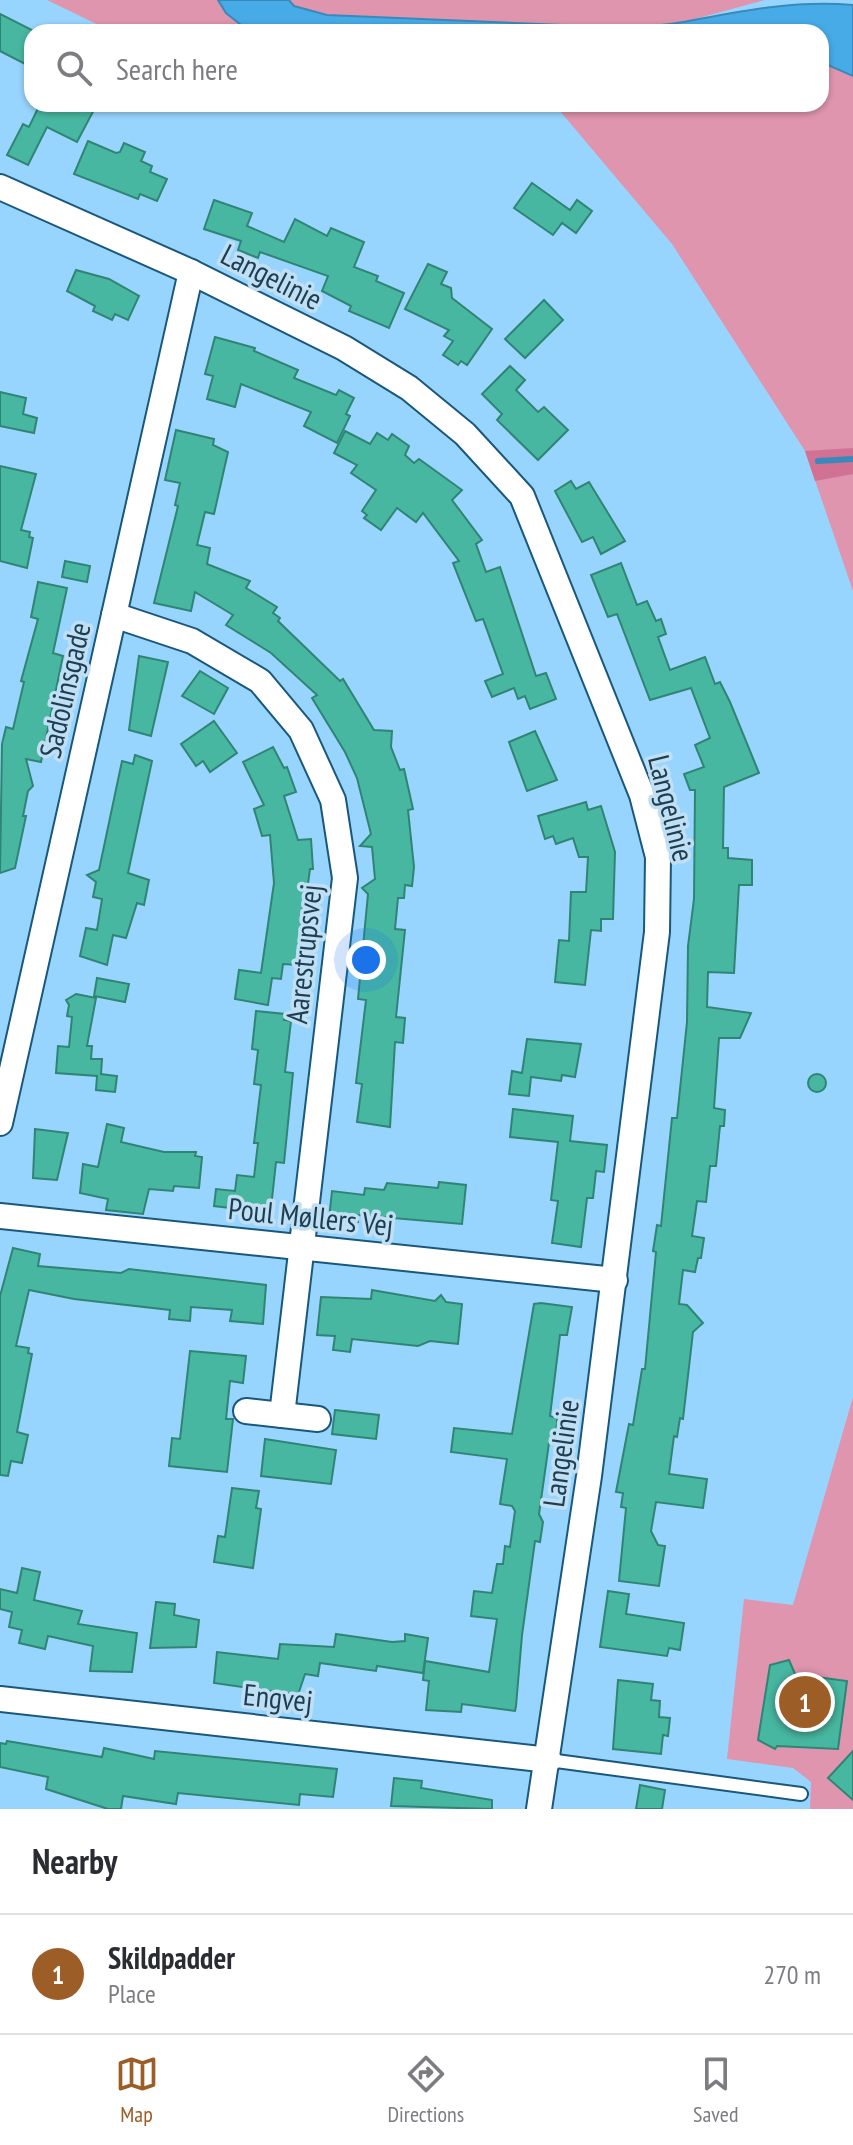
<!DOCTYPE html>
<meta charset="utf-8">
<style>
body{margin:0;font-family:"PT Sans Narrow",sans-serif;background:#f7f7f7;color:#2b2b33}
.you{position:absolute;left:366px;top:960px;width:28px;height:28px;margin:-20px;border:6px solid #fff;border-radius:50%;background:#1a73e8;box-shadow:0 0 0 12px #1a73e833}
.badge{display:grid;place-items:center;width:52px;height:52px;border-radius:50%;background:#9d5d26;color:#fff;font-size:26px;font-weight:700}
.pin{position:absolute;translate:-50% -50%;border:4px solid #fff;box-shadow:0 2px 8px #0006}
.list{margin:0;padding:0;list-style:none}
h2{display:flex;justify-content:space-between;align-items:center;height:104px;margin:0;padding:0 32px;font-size:34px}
h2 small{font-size:26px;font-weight:400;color:#7c7c81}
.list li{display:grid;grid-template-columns:52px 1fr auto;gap:24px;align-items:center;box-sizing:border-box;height:120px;padding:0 32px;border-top:2px solid #e1e1e2}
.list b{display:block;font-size:30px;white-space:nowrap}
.list p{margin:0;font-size:26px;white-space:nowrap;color:#7c7c81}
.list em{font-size:26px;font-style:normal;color:#7c7c81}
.icon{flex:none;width:44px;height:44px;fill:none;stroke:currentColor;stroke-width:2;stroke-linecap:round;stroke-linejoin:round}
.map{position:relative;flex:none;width:853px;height:1809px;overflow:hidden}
.search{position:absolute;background:#fff;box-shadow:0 2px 6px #0004;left:24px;right:24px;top:24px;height:88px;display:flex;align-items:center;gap:20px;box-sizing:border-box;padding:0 28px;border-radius:24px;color:#7c7c81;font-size:30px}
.sheet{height:224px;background:#fff}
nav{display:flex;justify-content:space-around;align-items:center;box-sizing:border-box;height:112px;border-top:2px solid #e1e1e2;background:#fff;font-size:22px;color:#7c7c81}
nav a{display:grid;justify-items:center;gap:4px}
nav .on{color:#9d5d26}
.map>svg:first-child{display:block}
.green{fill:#de95ad}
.forest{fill:#d17194}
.water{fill:#46abe6;stroke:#398aba;stroke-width:2}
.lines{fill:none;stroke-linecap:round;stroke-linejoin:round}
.stream{stroke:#398aba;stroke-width:6}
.building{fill:#48b7a1;stroke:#308474;stroke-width:2}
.lane-casing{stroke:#19587b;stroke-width:16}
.street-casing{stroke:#19587b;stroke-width:28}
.lane{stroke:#fff;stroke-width:12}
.street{stroke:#fff;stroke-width:24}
.labels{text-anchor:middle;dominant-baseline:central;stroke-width:7;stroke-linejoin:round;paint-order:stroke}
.street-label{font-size:30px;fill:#1c3d52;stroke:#c1dff3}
</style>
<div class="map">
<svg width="853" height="1809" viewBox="0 0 853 1809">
<rect width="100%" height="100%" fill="#98d5fe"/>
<g class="green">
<polygon points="47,0 218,0 226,13 249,31 113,32"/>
<polygon points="289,0 765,0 684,22 634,28 327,15 294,6"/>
<polygon points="821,62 853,76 853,591 805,451 672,244 554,104 821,104"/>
<polygon points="853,1397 853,1809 810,1809 811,1782 793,1768 727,1759 744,1599 793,1605"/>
</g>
<polygon class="forest" points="853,448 853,474 815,481 805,451"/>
<path class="water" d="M218,0H289L294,6L327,15L634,28C650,26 667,25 683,22C740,11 794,0 853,5V76L821,62V32H250L226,13Z"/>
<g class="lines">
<polyline class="stream" points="818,461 853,459"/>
</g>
<g class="building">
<polygon points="0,14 32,30 32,51 25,64 0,51"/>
<polygon points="40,104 97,104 77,142 47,127 28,165 7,155 23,124 29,127"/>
<polygon points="88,141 116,153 120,152 124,143 145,152 141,161 152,166 150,172 167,179 157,201 140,194 138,199 74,174"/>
<polygon points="532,183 570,210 577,200 592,211 576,233 562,223 553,235 514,208"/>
<polygon points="214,200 252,213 247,226 284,242 295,219 327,236 331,228 364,242 354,267 378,276 376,281 404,293 389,328 349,311 351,306 322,291 328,276 260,252 258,258 238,250 241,241 204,229"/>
<polygon points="428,264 447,272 441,284 451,288 452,298 492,329 467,365 461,361 458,365 443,355 453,341 444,336 449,330 405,309"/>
<polygon points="76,270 109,279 139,296 128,320 115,314 112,320 93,311 95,306 67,291"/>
<polygon points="544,300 563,320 525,358 505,339"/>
<polygon points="215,337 255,348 254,351 298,370 294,378 336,395 339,390 354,398 346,414 350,416 337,443 304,426 311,412 241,384 235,407 207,399 213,376 205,374"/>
<polygon points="510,366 525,380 516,390 538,412 544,407 568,430 538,460 497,420 502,414 482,394"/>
<polygon points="0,392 26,398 23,414 37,418 34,433 0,426"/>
<polygon points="176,430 214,439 213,445 228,452 214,514 205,512 197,545 210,548 207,564 250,581 246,588 277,607 273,613 280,618 278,621 340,681 343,679 374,730 392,731 391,747 400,770 404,769 413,809 408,810 414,867 412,886 405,885 404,898 398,898 395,929 405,930 396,1017 405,1018 403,1043 395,1042 390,1127 357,1122 362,1084 356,1083 366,1000 358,999 368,894 362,888 375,879 372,847 360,846 371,834 357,778 345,752 312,698 317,695 271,653 226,625 233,615 195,592 191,611 154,603 178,506 175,505 180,483 165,480"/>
<polygon points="345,431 370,444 377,433 388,440 392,434 409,446 405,455 414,463 419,459 462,490 452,500 482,540 476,544 486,572 500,567 536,676 546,673 556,699 530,709 525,696 518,699 514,688 492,697 485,681 503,674 483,619 476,621 453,563 459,561 423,513 416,522 397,508 381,530 364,518 367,515 362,511 376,490 351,473 357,465 334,453"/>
<polygon points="0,466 36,474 21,530 30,532 29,537 33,538 27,568 0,561"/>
<polygon points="571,481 576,489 589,482 625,541 601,554 593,537 582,542 555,491"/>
<polygon points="65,561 90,566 87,582 62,577"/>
<polygon points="621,563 637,605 647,601 656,621 661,619 666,634 658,637 670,670 705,657 715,684 720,682 730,702 759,773 724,787 723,848 728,848 728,858 752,860 752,885 739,885 734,973 708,972 707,1007 751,1013 740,1038 719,1038 714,1108 725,1110 724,1126 720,1126 716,1166 710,1166 706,1202 697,1201 692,1236 704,1238 701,1258 698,1258 695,1272 683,1270 679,1304 687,1305 703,1323 693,1332 683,1419 680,1418 677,1437 674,1436 669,1474 707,1479 703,1508 656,1502 651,1531 658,1545 665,1546 659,1586 619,1581 626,1508 621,1507 623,1493 616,1492 629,1424 633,1425 642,1369 645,1369 656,1252 653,1251 657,1225 661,1226 672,1118 677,1118 687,1022 688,946 694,899 695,790 690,790 684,774 704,767 695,745 710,738 691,688 650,700 617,614 608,617 591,575"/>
<polygon points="38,582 67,588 53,653 63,656 41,762 26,759 33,786 28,791 23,816 26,816 15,868 0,873 2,744 6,727 13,729 24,682 21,681 38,619 31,617"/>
<polygon points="139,656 168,662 151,736 129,730"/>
<polygon points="200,671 228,688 214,714 182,696"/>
<polygon points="214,721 237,753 210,772 203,761 196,766 181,744"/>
<polygon points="535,731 557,780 527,791 509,742"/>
<polygon points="273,747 284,768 287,767 296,792 284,796 298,840 311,839 313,869 310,869 308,884 305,884 297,965 283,964 281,979 272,978 268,1005 235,999 239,970 261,973 274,883 270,835 262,836 254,809 264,805 243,762"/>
<polygon points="135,755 152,761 128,873 149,880 144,905 137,903 126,938 113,935 107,965 80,956 86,928 97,930 102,899 93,897 96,882 87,875 99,870 122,761 133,764"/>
<polygon points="586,802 588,810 601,806 615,852 613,919 601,919 601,931 591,930 585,985 555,982 559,940 569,941 571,892 586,892 588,857 579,857 573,838 556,844 553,836 545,839 538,816"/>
<polygon points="97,978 129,984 125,1002 94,996"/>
<polygon points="76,994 96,998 87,1046 92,1046 91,1059 102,1059 101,1074 117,1076 115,1092 96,1090 97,1076 56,1073 58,1046 69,1047 72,1017 67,1016 69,1005 66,1000"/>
<polygon points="256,1011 285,1014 284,1020 291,1021 285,1072 293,1073 284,1163 276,1162 271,1208 258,1207 257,1211 214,1206 216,1189 235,1191 237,1175 254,1177 258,1143 254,1143 261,1085 254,1084 258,1050 252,1049"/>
<polygon points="527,1039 581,1044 575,1077 562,1075 561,1081 531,1077 529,1096 509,1094 512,1071 522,1073"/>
<circle cx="817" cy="1083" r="9"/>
<polygon points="513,1109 573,1116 570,1141 607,1145 604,1172 596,1171 593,1198 587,1198 581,1247 552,1243 558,1201 551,1200 558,1142 510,1137"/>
<polygon points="107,1124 124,1128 121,1142 164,1152 196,1152 195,1156 202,1157 199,1188 174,1186 173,1191 149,1189 143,1214 106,1210 108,1199 80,1193 83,1164 98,1167"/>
<polygon points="35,1129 68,1133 57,1180 33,1178"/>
<polygon points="439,1182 466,1185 462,1224 358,1215 358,1222 329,1219 332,1191 364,1195 365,1188 384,1190 387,1183 438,1188"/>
<polygon points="13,1248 40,1254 38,1266 121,1273 129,1269 266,1285 263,1324 230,1321 232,1310 191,1307 190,1321 169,1319 170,1310 74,1299 29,1290 16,1346 29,1348 28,1353 32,1354 17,1432 28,1435 22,1463 11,1461 8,1476 0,1475 0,1296"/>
<polygon points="372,1290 435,1301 441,1295 446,1302 462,1304 458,1344 430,1341 418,1346 352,1339 350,1352 333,1350 335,1336 317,1335 321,1297 371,1299"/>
<polygon points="541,1303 572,1307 567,1335 560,1335 550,1416 557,1418 557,1425 553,1443 549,1443 539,1514 543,1522 540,1542 535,1541 522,1635 516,1706 515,1711 462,1704 461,1712 426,1710 429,1681 423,1680 425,1661 489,1672 497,1619 471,1616 474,1591 492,1593 497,1564 503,1564 505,1546 510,1547 515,1511 512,1506 500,1504 507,1459 451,1452 454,1428 512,1434 534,1304"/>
<polygon points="190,1351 246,1356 243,1383 230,1381 226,1419 233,1419 227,1472 169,1466 172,1438 180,1439"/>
<polygon points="335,1410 379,1415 376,1439 332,1434"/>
<polygon points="265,1439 336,1450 331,1484 261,1476"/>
<polygon points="232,1488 259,1491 256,1508 261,1509 253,1568 214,1562 218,1536 225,1537"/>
<polygon points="22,1568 40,1572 34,1600 82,1611 78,1624 137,1633 132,1672 90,1671 93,1646 48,1636 45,1649 19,1643 22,1630 9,1627 12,1612 0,1609 0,1589 17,1593"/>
<polygon points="608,1591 629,1594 626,1614 684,1623 680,1650 669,1648 667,1656 600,1647"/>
<polygon points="156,1602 175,1604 174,1615 199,1620 196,1647 150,1648"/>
<polygon points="336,1634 392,1642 405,1641 405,1634 428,1638 423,1673 377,1666 376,1671 320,1663 318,1676 305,1674 298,1695 214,1683 217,1652 278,1659 280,1644 334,1647"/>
<polygon points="789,1660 795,1674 847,1681 838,1749 777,1746 775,1749 758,1740 770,1665"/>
<polygon points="618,1680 653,1684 651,1700 660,1701 659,1717 670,1718 668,1736 663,1735 661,1754 613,1749"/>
<polygon points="7,1741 102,1757 104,1748 154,1759 155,1751 337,1769 333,1797 300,1794 299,1805 178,1793 176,1804 123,1796 121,1809 108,1809 46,1789 48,1777 0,1767 0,1743 6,1744"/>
<polygon points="853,1751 853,1800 828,1778"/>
<polygon points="394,1778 422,1781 421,1788 492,1800 492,1809 391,1806"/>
<polygon points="640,1785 665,1790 662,1809 636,1809"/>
</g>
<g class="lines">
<g class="lane-casing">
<polyline id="lane" points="549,1760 801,1794"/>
</g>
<g class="street-casing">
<g id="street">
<polyline points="0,187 191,272 344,348 409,388 465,434 522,496 642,795 658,857 657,932 589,1476 539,1809"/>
<polyline points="114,615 192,641 260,681 301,730 333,800 345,878 282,1415"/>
<polyline points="0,1123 191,272"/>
<polyline points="0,1216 615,1280"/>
<polyline points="246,1411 318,1419"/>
<polyline points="0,1699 549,1760"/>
</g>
</g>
<use href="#lane" class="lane"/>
<use href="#street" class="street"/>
</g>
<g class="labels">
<g class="street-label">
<text transform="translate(272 276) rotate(27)">Langelinie</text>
<text transform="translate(64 690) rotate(-77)">Sadolinsgade</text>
<text transform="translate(672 808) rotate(76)">Langelinie</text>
<text transform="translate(303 954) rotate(-84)">Aarestrupsvej</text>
<text transform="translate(311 1216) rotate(6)">Poul Møllers Vej</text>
<text transform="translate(560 1453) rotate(-82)">Langelinie</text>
<text transform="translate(278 1697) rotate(6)">Engvej</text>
</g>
</g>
</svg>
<div class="you"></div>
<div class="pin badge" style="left:805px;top:1702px">1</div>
<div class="search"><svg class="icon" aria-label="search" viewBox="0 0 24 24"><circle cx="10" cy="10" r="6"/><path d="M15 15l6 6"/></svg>Search here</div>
</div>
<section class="sheet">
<h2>Nearby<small></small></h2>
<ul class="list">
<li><span class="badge">1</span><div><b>Skildpadder</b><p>Place</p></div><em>270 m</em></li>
</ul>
</section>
<nav>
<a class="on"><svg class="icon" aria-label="map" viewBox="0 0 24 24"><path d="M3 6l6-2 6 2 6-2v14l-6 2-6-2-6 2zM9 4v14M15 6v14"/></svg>Map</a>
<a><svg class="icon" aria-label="directions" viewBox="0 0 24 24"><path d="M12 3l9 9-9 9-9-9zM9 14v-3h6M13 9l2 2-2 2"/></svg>Directions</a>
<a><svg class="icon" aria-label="saved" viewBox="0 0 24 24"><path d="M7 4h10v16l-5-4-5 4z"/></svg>Saved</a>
</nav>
